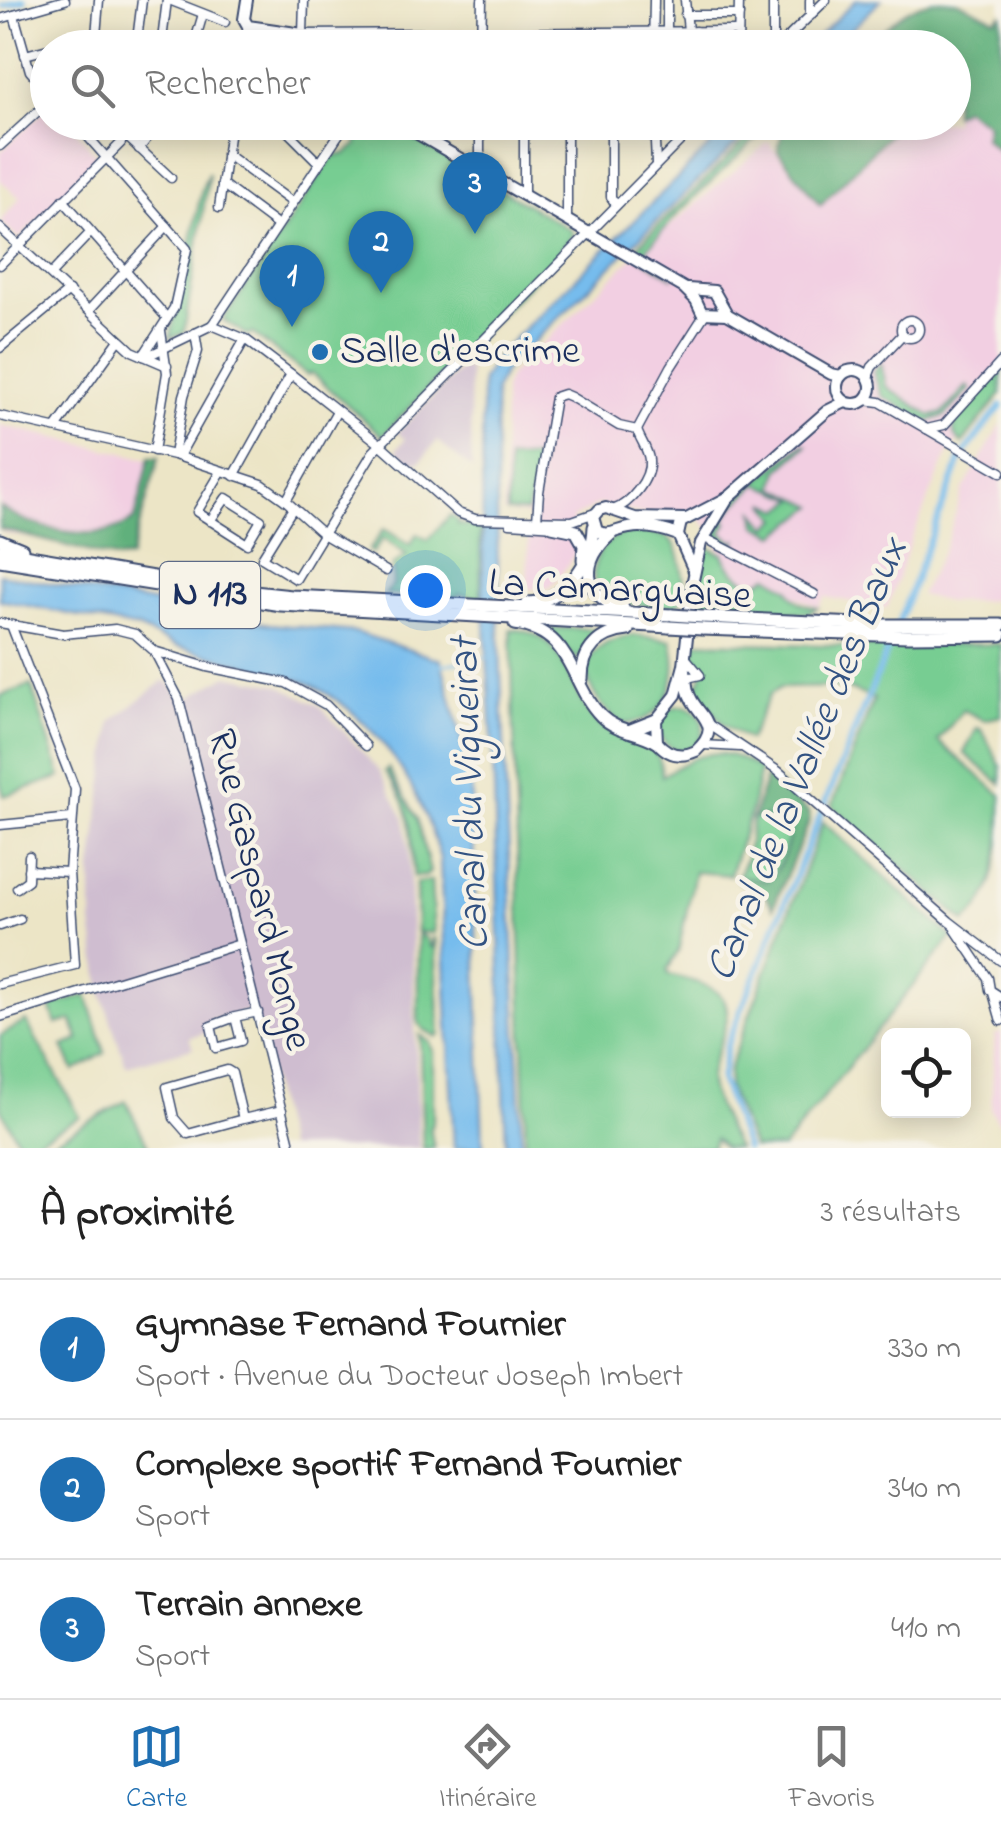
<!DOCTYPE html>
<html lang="fr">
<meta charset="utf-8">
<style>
body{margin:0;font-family:"Indie Flower",sans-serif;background:#f2f2f2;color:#222}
.controls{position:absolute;right:30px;bottom:30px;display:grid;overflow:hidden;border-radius:15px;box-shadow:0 5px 25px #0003}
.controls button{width:90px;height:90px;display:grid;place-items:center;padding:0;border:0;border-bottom:2px solid #e0e0e0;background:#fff;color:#222;font:50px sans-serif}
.you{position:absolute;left:425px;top:590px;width:35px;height:35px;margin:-25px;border:8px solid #fff;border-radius:50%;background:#1a73e8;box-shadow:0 0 0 15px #1a73e833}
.badge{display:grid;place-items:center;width:65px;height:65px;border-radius:50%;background:#1f6fb2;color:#fff;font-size:32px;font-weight:700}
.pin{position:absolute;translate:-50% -82px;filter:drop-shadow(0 2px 5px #0008)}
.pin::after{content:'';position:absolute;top:52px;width:35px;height:30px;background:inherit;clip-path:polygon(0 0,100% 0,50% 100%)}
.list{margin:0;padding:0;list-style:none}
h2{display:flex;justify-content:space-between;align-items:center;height:130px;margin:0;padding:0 40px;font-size:42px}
h2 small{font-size:32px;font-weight:400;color:#767676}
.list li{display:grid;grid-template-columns:65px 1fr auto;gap:30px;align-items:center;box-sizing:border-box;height:140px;padding:0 40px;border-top:2px solid #e0e0e0}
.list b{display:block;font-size:38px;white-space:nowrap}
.list p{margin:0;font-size:32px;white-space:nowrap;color:#767676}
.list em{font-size:32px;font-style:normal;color:#767676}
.icon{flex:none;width:55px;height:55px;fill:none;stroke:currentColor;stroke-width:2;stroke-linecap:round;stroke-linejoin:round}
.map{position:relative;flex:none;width:1001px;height:1148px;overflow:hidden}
.search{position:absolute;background:#fff;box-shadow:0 5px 25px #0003;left:30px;right:30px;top:30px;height:110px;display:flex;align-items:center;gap:25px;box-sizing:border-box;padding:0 35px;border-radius:55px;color:#767676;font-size:38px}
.sheet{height:550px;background:#fff}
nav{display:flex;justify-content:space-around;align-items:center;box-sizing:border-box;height:140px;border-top:2px solid #e0e0e0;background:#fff;font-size:28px;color:#767676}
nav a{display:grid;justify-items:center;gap:5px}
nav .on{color:#1f6fb2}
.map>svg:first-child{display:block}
.built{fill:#f2cfe2}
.industrial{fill:#cfbdd0}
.green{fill:#77cd92;stroke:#497e78;stroke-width:2.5}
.forest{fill:#61b07c;stroke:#3e706d;stroke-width:2.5}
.water{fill:#76bced;stroke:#4876a6;stroke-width:2.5}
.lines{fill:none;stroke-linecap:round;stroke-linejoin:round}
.stream{stroke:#76bced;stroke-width:2.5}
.canal{stroke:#76bced;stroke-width:6}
.minor-casing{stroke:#3a4a6e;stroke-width:11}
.major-casing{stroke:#3a4a6e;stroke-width:14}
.highway-casing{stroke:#3a4a6e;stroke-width:15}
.minor{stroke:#fff;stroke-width:8}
.major{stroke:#fff;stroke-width:10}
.highway{stroke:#fff;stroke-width:11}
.highway-bridge-casing{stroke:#3a4a6e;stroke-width:15;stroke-linecap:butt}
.highway-bridge{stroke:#fff;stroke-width:11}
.poi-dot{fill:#1f6fb2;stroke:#f7f3e8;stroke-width:4}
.labels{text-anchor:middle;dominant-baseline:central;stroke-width:9;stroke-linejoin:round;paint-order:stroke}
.shield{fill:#f7f3e8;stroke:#5d6a87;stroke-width:2.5}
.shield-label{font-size:38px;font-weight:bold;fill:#1b2f5e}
.poi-label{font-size:40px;fill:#1b2f5e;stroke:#f7f3e8;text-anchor:start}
.street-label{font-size:40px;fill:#1b2f5e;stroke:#f7f3e8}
.water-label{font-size:42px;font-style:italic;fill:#325282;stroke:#f7f3e8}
</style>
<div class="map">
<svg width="1001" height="1148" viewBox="0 0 1001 1148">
<rect width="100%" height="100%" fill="#f7f3e8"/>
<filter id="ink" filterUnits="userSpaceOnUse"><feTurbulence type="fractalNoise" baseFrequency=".01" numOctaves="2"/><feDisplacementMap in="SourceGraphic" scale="20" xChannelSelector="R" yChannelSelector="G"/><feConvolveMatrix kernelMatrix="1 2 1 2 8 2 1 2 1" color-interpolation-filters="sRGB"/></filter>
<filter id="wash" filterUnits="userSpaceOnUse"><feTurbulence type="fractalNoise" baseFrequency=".0048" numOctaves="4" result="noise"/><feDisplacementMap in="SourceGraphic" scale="40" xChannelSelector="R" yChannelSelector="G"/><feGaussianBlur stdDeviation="2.25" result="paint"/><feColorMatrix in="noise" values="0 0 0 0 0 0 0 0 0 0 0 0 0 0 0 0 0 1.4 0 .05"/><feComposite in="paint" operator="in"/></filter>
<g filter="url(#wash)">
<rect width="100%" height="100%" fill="#ece5c6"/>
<g class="built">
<polygon points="963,107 987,124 984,138 1001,154 1001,388 948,453 910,543 887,608 825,597 819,607 792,595 789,588 768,575 754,584 743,580 726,562 711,531 697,515 643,514 599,504 573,518 576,552 563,572 550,588 527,589 529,515 504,513 504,388 509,376 630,260 768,142 820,205 900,123 954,122 954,114"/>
<polygon points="47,108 48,122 70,123 99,159 19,239 0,221 20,198 0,180 0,152"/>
<polygon points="1001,424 1001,600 948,602 920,595 945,547 963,490"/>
<polygon points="0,425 149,459 125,557 3,533 0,527"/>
<polygon points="1001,1033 1001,1126 991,1110 995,1035"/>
</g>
<g class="industrial">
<polygon points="462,367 469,369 472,469 437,441 420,462 411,463 396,450 405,439 397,433"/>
<polygon points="227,675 279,685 320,706 379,770 404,818 409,853 419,1148 287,1148 254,1010 211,1020 209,1032 189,1037 193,1048 126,1066 101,991 92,924 92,868 112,721 165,680 185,700"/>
</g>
<g class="green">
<polygon points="363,123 386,123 571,230 573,235 561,249 562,251 382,436 312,373 307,375 252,333 248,336 223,320 333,156 345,154 356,146 359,126"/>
<polygon points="758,128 763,132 682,209 646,250 651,260 674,278 635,254 639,245"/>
<polygon points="209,173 184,333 170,338 202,189"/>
<polygon points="881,363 886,386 931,416 943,413 967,386 970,389 945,416 927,422 882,396 873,372"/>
<polygon points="1001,371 1001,394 962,444 954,435 954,424"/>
<polygon points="803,444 807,445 779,470 774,487 815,506 776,535 757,525 755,512 768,527 778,519 766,503 781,510 796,499 758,484 735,505 724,520 727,523 721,533 734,542 737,540 736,545 713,537 724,510 733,500"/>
<polygon points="541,457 527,512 507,512 508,459"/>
<polygon points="450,515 458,520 457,524 480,527 481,599 459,594 458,597 385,594 393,585 393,565 407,555 383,538 373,553 369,550 384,529 410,545 417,534 428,540"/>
<path d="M635,531C677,535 676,540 683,576C686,590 686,596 676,607C659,607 617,605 604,595C585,579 595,551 612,539C619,534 628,533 635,531Z"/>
<path d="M706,547L723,554C728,569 740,578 754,585L768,576L789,589C792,601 806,606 817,608L808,613L695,608Z"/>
<polygon points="554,628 594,629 595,636 577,660 549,631"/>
<path d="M511,629C571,633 564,690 597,722C626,749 659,726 662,776C699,753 721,742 760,770L752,808L730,875L695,872L678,952L667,970L669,975C683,979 702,982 714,990C747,1011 707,1055 710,1083C711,1097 730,1135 737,1148H724L715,1139L712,1148H526Z"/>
<path d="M633,635L671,640C682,678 667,723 622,724C579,691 569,646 633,635Z"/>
<path d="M695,642L866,646L1001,644V716L984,720L963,710L938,741L1001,795C1001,841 1001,893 965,922L832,806L874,699L844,687L780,688L770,694L749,740L724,725L696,691L703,672L694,656Z"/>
<polygon points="31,685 61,777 4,796 0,782 0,696"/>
<circle cx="681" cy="728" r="22"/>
<polygon points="977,728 982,730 1001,767 1001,784 964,753"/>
<path d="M388,768L417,818L430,872L426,876L414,877C409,830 416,812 385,771Z"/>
<path d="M753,816L791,823C790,843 781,868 767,881L738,876L746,858Z"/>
<polygon points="823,822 952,937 783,1148 753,1148 728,1087 729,1069"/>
<polygon points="431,881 434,933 417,932 416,883"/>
<polygon points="418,934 426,938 430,947 433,947 432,938 435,939 440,1035 437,1037 423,1029 418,1022"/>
<polygon points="87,995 105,1053 74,1071 63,1046 79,1040 72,1020 56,1024 50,1006"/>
<polygon points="26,1021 80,1117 22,1148 0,1108 0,1036"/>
<polygon points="420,1035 430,1042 433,1052 433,1122 430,1128 434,1148 423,1148"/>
<polygon points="126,1101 149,1148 41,1148"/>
</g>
<g class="forest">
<path d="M941,0L959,2L995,19L1001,14V153L984,138L987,124L964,108L954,114V48L866,47C889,25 907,2 941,0Z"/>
<polygon points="792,123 792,122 900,123 820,205 778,151 782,133"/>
<path d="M150,457H159L130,558L118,559L0,529V507C36,530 98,546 135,519Z"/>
<path d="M767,774L808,812L810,820L773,908L766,896L737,880L738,876L767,881C781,868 791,842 790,823L765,817L753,818Z"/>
</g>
<g class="water">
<polygon points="856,0 881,0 834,47 808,47"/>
<polygon points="733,123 757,123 505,370 495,390 499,630 522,1148 506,1148 493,754 483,591 482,380 497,356"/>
<path d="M0,574L269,624L355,632L441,660L471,776L483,1148H454L440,858C420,785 376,715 306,682L176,646L138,628L0,600Z"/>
</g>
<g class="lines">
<polyline class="stream" points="442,665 488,657"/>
<g class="canal">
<polyline points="3,6 24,0"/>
<polyline points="898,624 961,458 1001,406"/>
<polyline points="746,1148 721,1080 727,1045 893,636"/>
</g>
</g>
</g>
<g filter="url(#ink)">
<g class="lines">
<g class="minor-casing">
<g id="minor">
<polyline points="169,0 225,22"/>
<polyline points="304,0 303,34 738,31"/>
<polyline points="667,0 667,33"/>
<polyline points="685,0 688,31"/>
<polyline points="810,0 810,16"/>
<polyline points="14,15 30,71 48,92"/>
<polyline points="685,15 739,15"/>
<polyline points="0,19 65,0"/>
<polyline points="695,31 695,48"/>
<polyline points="51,48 97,35"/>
<polyline points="95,48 99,0"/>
<polyline points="136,48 142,0"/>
<polyline points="161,48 167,0"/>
<polyline points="193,48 203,14"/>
<polyline points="243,48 248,26"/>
<polyline points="481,48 482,0"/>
<polyline points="653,48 654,0"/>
<polyline points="738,48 739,0"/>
<polyline points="773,48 773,0"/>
<polyline points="777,48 826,0"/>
<polyline points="25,55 48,49"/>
<polyline points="75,122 187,249 174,308 143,356"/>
<polyline points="278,122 318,162"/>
<polyline points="326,122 338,135"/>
<polyline points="611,122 611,197 616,205"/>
<polyline points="654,122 656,164"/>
<polyline points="126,136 171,178"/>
<polyline points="429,140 429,122"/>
<polyline points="0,146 48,102"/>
<polyline points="139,149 149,136 151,122"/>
<polyline points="226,154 292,202"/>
<polyline points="480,171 480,122"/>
<polyline points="222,184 277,225"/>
<polyline points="524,196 524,122"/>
<polyline points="63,200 167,318"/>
<polyline points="219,208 231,122"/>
<polyline points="567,221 567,122"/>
<polyline points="0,228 132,351 167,366"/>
<polyline points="0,265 121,143 127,122"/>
<polyline points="51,274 91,232"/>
<polyline points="89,310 167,226"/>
<circle cx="910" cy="329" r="9"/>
<polyline points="212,325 245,339 291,374 380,444 458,513 475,519 572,521 595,513"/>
<polyline points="212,325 347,122"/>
<polyline points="0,348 69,291"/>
<polyline points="143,355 154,353 212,325"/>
<polyline points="868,377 872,367 903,334"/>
<polyline points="865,400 880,402 1001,472"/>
<polyline points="0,416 174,455 262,484 286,501 323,534 386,571"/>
<polyline points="56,428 119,340"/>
<polyline points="927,429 944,425 1001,362"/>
<polyline points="637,430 671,367 705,314"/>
<polyline points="154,451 167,373 161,331"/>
<polyline points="174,455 184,396 198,351 195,333"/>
<polyline points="179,456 245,339"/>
<polyline points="234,476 291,374"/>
<polyline points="286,501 337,411"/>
<polyline points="293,508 262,558 296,579 373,452 699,122"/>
<path d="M613,510C630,504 651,479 649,460C648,449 640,440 637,430"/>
<polyline points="537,520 539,492 555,397 564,394 571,397 619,426 637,430"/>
<polyline points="210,521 226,498 261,520 247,544 197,512 221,472"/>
<polyline points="510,523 556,526"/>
<polyline points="705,538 814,594"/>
<polyline points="0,623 63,634 115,629 135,634 154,651 207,667 286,683 326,705 366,746"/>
<polyline points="154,651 179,699 291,1148"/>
<polyline points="685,657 700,675 687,678"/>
<polyline points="708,724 778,771 949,921 1001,961"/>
<polyline points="703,745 740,747"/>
<polyline points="0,825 72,818"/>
<polyline points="28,870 69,872"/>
<polyline points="17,888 28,880 29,856"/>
<polyline points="0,926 20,919"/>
<polyline points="955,929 988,978 990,990 1001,997"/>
<polyline points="0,984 75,965 69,872 75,789 11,625"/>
<polyline points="993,993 1001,1021"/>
<polyline points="0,1017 240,944"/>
<polyline points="235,1017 211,1026 216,1048 241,1041 235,1017 258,1012"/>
<polyline points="243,1119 188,1134 174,1118 167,1087 227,1070 232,1073 243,1119 282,1110"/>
</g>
</g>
<g class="major-casing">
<g id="major">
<polyline points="247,0 244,19 248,26 303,34 303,48"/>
<polyline points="397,122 684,288 696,300 702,313 727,314 831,374 841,376"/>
<polyline points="688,289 714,291 727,314"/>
<circle cx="854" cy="387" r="17"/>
<path d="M678,535C662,529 646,525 629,528C615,530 610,537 597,531L593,517L599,510L606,508L635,518L684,519"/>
<polyline points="694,571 678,535 681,522 729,497 827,411 845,402"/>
<path d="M684,665C686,674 686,683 688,691C694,715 726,723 696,751C681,758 668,755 657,742L656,720L676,695L684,665L693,580L701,543L729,497"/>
</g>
</g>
<g class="highway-casing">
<g id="highway">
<polyline points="552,526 576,531 584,545 583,560"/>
<path d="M611,534C581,560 580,596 623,608"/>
<polyline points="0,540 22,549"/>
<polyline points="0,551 218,588 292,596 672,615"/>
<polyline points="0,560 281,605 669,627"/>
<path d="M528,603C565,601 593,562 594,527"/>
<polyline points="702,617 881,625 1001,625"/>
<path d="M515,624C574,632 568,682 601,716C617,732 639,731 657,742"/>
<polyline points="702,629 908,636 1001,635"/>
<path d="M582,679C582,650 599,633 628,630"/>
<polyline points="628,731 656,720"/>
</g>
</g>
<use href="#minor" class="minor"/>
<use href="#major" class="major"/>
<use href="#highway" class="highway"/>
<g class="highway-bridge-casing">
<g id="highway-bridge">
<polyline points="672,615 702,617"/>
<polyline points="669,627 702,629"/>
</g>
</g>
<use href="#highway-bridge" class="highway-bridge"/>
</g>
</g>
<circle class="poi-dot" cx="320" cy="352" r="10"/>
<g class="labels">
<rect class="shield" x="160" y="562" width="100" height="66" rx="8"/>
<g class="shield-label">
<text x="210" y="595">N 113</text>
</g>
<g class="poi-label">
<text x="340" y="352">Salle d'escrime</text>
</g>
<g class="street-label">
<text transform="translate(620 591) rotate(3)">La Camarguaise</text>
<text transform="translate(258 890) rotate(76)">Rue Gaspard Monge</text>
</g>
<g class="water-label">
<text transform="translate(808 760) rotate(-68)">Canal de la Vallée des Baux</text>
<text transform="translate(471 794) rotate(-92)">Canal du Vigueirat</text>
</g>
</g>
</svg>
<div class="controls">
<button><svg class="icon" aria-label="locate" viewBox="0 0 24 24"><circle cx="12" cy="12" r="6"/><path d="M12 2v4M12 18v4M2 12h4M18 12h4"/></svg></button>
</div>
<div class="you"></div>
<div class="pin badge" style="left:292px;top:327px">1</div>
<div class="pin badge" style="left:381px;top:293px">2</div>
<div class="pin badge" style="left:475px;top:234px">3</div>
<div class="search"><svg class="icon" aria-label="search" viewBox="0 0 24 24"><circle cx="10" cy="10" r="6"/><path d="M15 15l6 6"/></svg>Rechercher</div>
</div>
<section class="sheet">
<h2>À proximité<small>3 résultats</small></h2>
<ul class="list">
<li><span class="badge">1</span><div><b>Gymnase Fernand Fournier</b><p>Sport · Avenue du Docteur Joseph Imbert</p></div><em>330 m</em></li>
<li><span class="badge">2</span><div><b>Complexe sportif Fernand Fournier</b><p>Sport</p></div><em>340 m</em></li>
<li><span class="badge">3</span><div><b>Terrain annexe</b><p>Sport</p></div><em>410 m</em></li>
</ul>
</section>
<nav>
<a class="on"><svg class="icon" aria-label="map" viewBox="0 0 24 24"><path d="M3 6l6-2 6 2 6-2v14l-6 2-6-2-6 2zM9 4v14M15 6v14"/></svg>Carte</a>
<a><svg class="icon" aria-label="directions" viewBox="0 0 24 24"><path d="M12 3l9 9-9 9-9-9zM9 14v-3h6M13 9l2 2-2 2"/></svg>Itinéraire</a>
<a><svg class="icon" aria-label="saved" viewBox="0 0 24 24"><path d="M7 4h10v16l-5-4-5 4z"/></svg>Favoris</a>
</nav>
